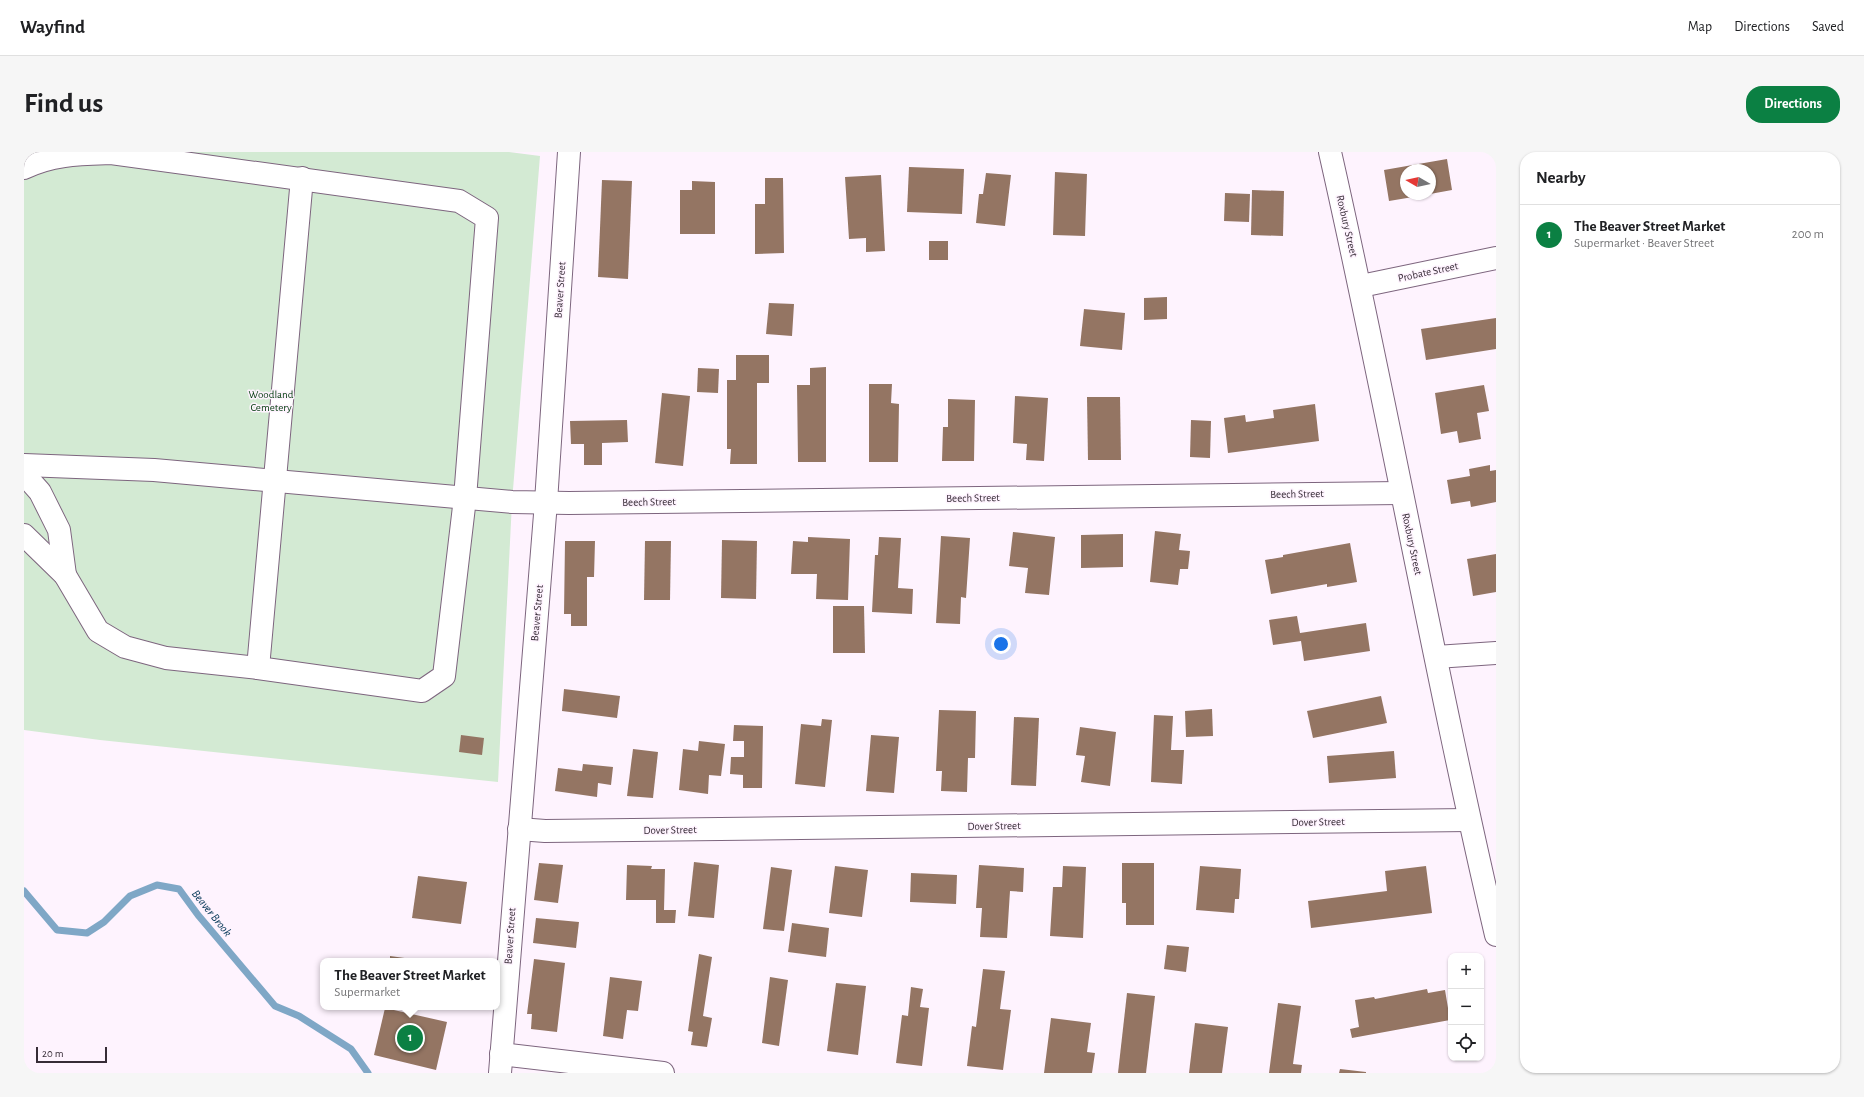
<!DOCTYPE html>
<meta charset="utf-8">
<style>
body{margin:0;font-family:"Alegreya Sans",sans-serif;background:#f6f6f6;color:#202124}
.controls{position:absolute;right:12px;bottom:12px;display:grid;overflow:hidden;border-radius:8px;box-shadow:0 1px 3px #0004}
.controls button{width:36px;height:36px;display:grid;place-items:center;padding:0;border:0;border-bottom:1px solid #e0e0e0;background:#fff;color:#202124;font:20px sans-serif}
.compass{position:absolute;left:1376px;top:12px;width:36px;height:36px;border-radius:50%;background:#fff;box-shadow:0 1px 3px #0004;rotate:279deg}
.scale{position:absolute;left:12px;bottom:10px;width:71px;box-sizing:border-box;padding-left:4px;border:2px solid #372c37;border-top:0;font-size:11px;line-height:14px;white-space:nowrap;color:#372c37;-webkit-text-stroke:3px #fef3fe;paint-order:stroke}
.you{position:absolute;left:977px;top:492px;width:14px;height:14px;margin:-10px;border:3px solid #fff;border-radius:50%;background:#1a73e8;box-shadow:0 0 0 6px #1a73e833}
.badge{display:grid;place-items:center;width:26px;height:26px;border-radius:50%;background:#0b8043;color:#fff;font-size:13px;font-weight:700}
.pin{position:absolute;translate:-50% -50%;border:2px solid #fff;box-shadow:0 1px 4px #0006}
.popup{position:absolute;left:296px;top:806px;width:180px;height:52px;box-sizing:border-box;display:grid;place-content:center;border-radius:8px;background:#fff;filter:drop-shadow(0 1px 3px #0005);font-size:13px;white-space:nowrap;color:#757577}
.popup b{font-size:15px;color:#202124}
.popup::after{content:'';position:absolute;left:50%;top:100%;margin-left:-8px;border:8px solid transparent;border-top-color:#fff}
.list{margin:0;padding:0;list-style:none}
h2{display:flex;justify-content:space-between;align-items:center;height:52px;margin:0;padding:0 16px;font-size:17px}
h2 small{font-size:13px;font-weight:400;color:#757577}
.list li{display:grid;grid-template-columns:26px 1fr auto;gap:12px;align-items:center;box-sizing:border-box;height:60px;padding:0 16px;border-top:1px solid #e0e0e0}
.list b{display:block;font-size:15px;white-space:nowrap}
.list p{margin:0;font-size:13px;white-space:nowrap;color:#757577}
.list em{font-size:13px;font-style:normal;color:#757577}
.icon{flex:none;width:22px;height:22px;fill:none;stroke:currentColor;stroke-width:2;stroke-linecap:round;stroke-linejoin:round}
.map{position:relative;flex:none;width:1472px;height:921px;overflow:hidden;border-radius:16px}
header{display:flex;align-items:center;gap:24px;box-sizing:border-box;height:56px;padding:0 20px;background:#fff;border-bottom:1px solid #e0e0e0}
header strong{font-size:19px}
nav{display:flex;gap:22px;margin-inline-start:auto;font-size:14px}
.intro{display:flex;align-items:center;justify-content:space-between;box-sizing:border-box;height:96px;padding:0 24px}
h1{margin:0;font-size:28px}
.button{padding:10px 18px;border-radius:16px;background:#0b8043;color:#fff;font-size:14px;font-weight:700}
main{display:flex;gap:24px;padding:0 24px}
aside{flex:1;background:#fff;border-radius:16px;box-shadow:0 1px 3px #0004}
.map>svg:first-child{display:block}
.green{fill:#d3ead3}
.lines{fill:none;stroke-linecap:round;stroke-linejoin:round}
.stream{stroke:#7fa7c6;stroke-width:7}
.building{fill:#947563}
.minor-casing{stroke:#7d657e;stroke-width:24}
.minor{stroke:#fff;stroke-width:22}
.labels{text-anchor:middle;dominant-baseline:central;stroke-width:3;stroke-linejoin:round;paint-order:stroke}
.street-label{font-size:11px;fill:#372c37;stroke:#fef3fe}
.park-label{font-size:11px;fill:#013a0c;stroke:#fef3fe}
.water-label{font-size:12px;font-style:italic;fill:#013454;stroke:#fef3fe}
</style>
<header>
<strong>Wayfind</strong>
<nav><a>Map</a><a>Directions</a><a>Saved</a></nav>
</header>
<div class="intro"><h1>Find us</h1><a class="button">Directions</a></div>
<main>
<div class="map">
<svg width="1472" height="921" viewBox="0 0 1472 921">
<rect width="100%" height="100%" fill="#fef3fe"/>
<polygon class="green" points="0,0 485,0 516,4 488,350 474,630 76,588 0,578"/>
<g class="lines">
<polyline class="stream" points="0,739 33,778 63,781 80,770 106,744 133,733 155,737 174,763 251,854 275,864 327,897 344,921"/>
</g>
<g class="building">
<polygon points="1423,7 1428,38 1406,42 1406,18 1382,18 1382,42 1401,43 1365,49 1360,18"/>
<polygon points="885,15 940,17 938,62 883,60"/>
<polygon points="1031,20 1063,22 1061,84 1029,83"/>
<polygon points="962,21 987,23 981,74 952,71 955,42 959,42"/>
<polygon points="857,23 861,99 842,100 842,86 825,87 821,25"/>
<polygon points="741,26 759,26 760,101 731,102 731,52 741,52"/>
<polygon points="578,28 608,29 604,127 574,125"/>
<polygon points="668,29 691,30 691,82 656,82 656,38 668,38"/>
<polygon points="1228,38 1260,39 1259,84 1227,83"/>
<polygon points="1201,41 1226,42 1225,70 1200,69"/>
<rect x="905" y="89" width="19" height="19"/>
<polygon points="1143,145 1143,167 1120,168 1120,146"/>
<polygon points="745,151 770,152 768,184 742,182"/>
<polygon points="1060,157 1101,161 1098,198 1056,194"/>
<polygon points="1472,166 1472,197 1402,208 1397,177"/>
<polygon points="712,203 745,203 745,231 733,231 733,312 706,312 707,297 703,297 703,228 712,228"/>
<polygon points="802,215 802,310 774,310 773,233 786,233 786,216"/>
<polygon points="674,216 695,217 694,241 673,240"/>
<polygon points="845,232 868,232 867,251 875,252 874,310 845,310"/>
<polygon points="1460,233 1465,259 1453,261 1457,287 1435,291 1433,279 1417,282 1411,241"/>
<polygon points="638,241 666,244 659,314 631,311"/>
<polygon points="991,244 1024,246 1020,309 1002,308 1003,292 989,291"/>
<polygon points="1063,245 1096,245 1097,308 1064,308"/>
<polygon points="924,247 951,248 950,309 918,309 919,275 924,275"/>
<polygon points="1291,252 1295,289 1204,301 1200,266 1221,263 1222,270 1250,266 1249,258"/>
<polygon points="603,268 604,290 578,291 578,313 560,313 560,292 547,292 546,269"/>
<polygon points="1167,268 1187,269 1186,306 1166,305"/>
<polygon points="1466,313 1466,319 1472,318 1472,350 1447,355 1446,349 1427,352 1423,328 1446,324 1445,317"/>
<polygon points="1131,379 1157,382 1155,398 1166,399 1164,417 1156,417 1154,433 1126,430"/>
<polygon points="989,380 1031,385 1025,443 1001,441 1004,416 985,414"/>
<polygon points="1099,382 1099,415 1057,416 1057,383"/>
<polygon points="917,384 946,386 942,446 937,445 936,472 912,471"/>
<polygon points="784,385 826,387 824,448 792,447 793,422 767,422 769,389 784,390"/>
<polygon points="855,385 877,386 874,436 889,437 888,462 848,460 851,403 854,403"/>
<polygon points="698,388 733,389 732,447 697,446"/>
<polygon points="541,389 571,389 570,425 563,425 563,474 547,474 547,462 540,462"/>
<polygon points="621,389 647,389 646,448 620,448"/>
<polygon points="1326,391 1333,430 1303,435 1303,432 1247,442 1241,408 1259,405 1259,403"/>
<polygon points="1472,402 1472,440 1449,444 1443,407"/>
<polygon points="809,454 840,454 841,501 809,501"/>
<polygon points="1273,464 1276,481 1342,471 1346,499 1280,509 1277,489 1249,493 1245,468"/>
<polygon points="540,537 596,544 593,566 538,559"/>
<polygon points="1357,544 1363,571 1289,586 1283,559"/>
<polygon points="1188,557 1189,584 1162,585 1161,559"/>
<polygon points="915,558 952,559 951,606 944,606 943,640 917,639 918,619 912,619"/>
<polygon points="1130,563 1149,564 1147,598 1160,598 1158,632 1127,630"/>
<polygon points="990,565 1015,566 1012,634 987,633"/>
<polygon points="798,567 808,568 801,635 771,632 777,572 797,574"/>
<polygon points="710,573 739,574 738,636 719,636 719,623 706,622 707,605 720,605 720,589 709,589"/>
<polygon points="1056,575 1092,580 1086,634 1057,630 1061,604 1052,603"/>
<polygon points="437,583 460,586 458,603 435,600"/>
<polygon points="847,583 875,585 870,641 842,639"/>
<polygon points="675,589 701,592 697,624 685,623 684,642 655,638 659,597 674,599"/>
<polygon points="609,597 634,600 629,646 603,644"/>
<polygon points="1370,599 1372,626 1305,631 1303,604"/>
<polygon points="559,612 589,615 587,633 574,631 573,645 531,639 534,616 558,619"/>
<polygon points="670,710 695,713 690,766 664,764"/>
<polygon points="515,711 539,713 534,751 510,748"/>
<polygon points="1098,711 1130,711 1130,773 1102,773 1102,751 1098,751"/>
<polygon points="603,713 628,714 627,717 641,717 640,758 652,758 651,771 632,771 632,748 602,748"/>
<polygon points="955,713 1000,716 999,740 986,739 983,786 956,785 958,756 952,756"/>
<polygon points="811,714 844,718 838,765 805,761"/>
<polygon points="1039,714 1062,715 1059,786 1026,784 1029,735 1038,735"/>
<polygon points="1176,714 1217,717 1215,747 1211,747 1210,761 1172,758"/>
<polygon points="1402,714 1408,761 1287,776 1284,749 1363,739 1361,719"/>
<polygon points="747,715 768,718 760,779 739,777"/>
<polygon points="887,721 933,723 932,752 886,750"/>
<polygon points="394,724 443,730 437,772 388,766"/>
<polygon points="512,766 555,770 552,796 509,791"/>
<polygon points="768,771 805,776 802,805 764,800"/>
<polygon points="1143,793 1165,795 1162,820 1140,817"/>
<polygon points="675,802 688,805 679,864 688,866 683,895 667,893 669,880 664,879"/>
<polygon points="366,804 395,808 395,809 366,809"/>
<polygon points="510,807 541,811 533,880 507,877 508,862 503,862"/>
<polygon points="959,817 981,819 976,857 987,858 979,918 943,914 948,874 952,875"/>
<polygon points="586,825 618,829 614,859 603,858 599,887 579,884"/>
<polygon points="746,825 764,828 755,894 738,891"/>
<polygon points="812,831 842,834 834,903 803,899"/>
<polygon points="887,835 899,837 896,855 905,856 898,914 872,911 878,863 884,864"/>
<polygon points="1403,837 1404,841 1421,838 1426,868 1328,886 1326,877 1335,875 1331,848 1350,845 1351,847"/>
<polygon points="1103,841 1131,844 1122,921 1094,921"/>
<polygon points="1254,851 1277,854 1269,912 1278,913 1277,921 1245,921"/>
<polygon points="361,856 423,870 412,918 350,903"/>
<polygon points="1027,866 1067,871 1063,900 1071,901 1068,921 1020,921"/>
<polygon points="1171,871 1204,875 1198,921 1165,921"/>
<polygon points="1316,917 1342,920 1342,921 1315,921"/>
</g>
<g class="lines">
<g class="minor-casing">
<g id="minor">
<path d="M1306,0C1365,260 1411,523 1472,783"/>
<path d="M0,16C28,2 57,2 87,1L435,49L463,66L441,346L420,524L398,539L234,516L142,506L101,495L74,479L41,423L0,383"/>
<polyline points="1337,134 1472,106"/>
<polyline points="0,313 130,318 488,350 545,351 1377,341"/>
<polyline points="0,322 16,340 35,378 41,423"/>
<polyline points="1412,505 1472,501"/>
<polyline points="234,516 278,26"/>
<polyline points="495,677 521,679 1445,668"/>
<polyline points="477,902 639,921"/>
<polyline points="476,921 522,350 545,0"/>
</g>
</g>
<use href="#minor" class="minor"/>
</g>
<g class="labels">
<g class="street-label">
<text transform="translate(1323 74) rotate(77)">Roxbury Street</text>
<text transform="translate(1404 120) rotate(-12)">Probate Street</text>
<text transform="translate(536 138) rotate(-86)">Beaver Street</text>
<text transform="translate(1273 342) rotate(-1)">Beech Street</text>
<text transform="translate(949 346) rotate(-1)">Beech Street</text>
<text transform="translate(625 350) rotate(-1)">Beech Street</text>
<text transform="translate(1388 392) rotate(78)">Roxbury Street</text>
<text transform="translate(513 461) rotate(-85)">Beaver Street</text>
<text transform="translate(1294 670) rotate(-1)">Dover Street</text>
<text transform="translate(970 674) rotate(-1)">Dover Street</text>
<text transform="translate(646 678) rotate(-1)">Dover Street</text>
<text transform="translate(486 784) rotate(-86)">Beaver Street</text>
</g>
<g class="park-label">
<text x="247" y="242">Woodland<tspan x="247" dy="13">Cemetery</tspan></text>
</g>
<g class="water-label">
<text transform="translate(188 761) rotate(51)">Beaver Brook</text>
</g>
</g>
</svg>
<div class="controls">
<button>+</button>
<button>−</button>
<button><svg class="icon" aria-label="locate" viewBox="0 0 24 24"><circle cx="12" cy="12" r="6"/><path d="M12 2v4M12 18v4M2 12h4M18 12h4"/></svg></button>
</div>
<svg class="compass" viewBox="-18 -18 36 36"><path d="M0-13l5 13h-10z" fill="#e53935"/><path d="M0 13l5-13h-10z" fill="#757577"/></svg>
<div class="scale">20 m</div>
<div class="you"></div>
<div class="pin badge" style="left:386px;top:886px">1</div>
<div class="popup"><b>The Beaver Street Market</b>Supermarket</div>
</div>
<aside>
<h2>Nearby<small></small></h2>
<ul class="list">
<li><span class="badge">1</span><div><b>The Beaver Street Market</b><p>Supermarket · Beaver Street</p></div><em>200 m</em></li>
</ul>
</aside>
</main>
